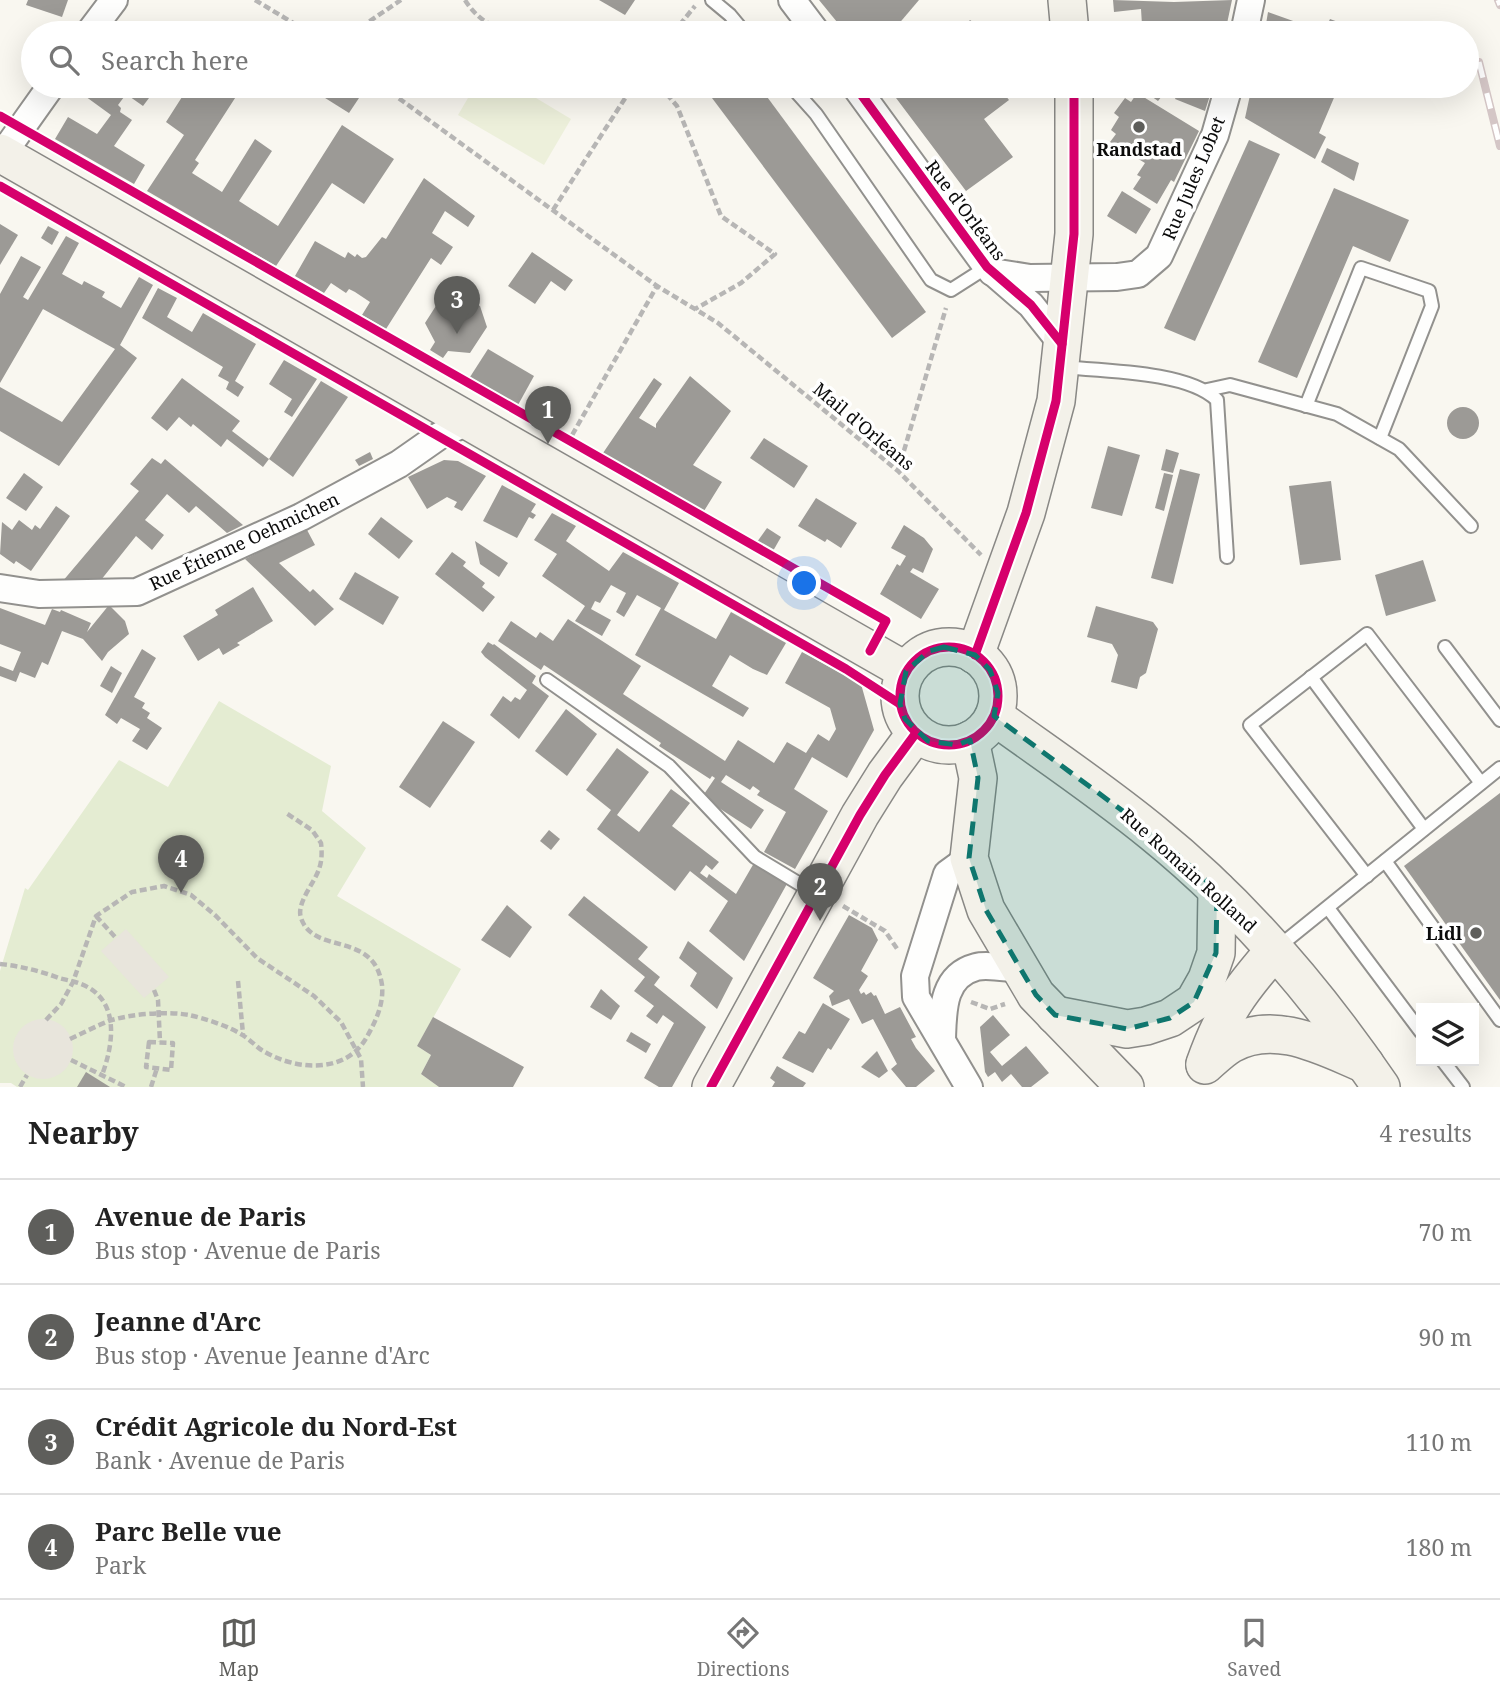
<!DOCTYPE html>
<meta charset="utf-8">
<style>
body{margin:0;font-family:"Noto Serif",serif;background:#f6f6f6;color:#222}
.controls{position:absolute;right:21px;bottom:21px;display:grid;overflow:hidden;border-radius:0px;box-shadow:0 7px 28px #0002}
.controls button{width:63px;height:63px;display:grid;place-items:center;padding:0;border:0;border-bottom:2px solid #e0e0e0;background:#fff;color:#222;font:35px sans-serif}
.you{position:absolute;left:805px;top:584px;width:24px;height:24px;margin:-18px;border:5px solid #fff;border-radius:50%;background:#1a73e8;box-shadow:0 0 0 10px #1a73e833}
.badge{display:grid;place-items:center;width:46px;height:46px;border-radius:50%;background:#5e5e5b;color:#fff;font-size:23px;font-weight:700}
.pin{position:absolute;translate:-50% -58px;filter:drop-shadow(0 2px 4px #0008)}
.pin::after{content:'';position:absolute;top:37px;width:24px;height:21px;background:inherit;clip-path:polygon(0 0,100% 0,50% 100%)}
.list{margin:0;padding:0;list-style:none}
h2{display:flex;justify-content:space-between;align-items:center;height:91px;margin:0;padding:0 28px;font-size:30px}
h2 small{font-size:23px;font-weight:400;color:#767676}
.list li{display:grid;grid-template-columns:46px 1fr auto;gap:21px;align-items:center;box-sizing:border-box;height:105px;padding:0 28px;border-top:2px solid #e0e0e0}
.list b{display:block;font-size:26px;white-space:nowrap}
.list p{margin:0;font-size:23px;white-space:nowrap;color:#767676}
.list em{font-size:23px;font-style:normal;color:#767676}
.icon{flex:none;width:38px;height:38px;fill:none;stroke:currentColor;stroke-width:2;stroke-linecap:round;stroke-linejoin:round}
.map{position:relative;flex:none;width:1500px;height:1087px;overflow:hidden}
.search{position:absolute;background:#fff;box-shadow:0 7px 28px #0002;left:21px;right:21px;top:21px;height:77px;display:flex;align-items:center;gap:18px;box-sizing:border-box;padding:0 24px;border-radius:38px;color:#767676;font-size:26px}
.sheet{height:511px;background:#fff}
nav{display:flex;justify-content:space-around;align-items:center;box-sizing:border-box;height:98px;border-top:2px solid #e0e0e0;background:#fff;font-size:19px;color:#767676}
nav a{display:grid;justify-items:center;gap:4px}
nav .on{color:#5e5e5b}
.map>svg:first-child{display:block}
.green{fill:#e4ecd2}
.pitch{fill:#edf0db}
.plaza{fill:#e8e5dc}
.building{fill:#9c9a96}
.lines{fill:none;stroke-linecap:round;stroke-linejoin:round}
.service-casing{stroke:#92918e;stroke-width:16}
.minor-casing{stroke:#92918e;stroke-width:30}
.secondary-casing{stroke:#898885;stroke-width:40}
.path{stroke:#b7b6b5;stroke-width:4.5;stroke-dasharray:7 3.5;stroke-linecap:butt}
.service{stroke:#fefefd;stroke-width:12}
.minor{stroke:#fefefd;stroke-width:26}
.secondary{stroke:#f3f1e9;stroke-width:37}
.rail-casing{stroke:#d4c6c6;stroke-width:8}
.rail{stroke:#fff;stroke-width:5;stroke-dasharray:16;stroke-linecap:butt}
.cycleway-casing{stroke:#fff;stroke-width:13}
.cycleway{stroke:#d6006c;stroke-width:9}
.marked{fill:#0f766e;fill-opacity:0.2;stroke:#0f766e;stroke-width:5;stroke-dasharray:14 9;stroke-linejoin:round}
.poi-dot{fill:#5e5e5b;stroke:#fff;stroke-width:2.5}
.labels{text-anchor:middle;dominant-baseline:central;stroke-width:7;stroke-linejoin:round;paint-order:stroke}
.poi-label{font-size:18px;font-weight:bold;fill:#0b0b0b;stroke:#fff}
.street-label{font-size:18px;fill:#0b0b0b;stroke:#fff}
</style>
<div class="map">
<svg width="1500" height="1087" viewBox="0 0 1500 1087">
<rect width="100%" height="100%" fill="#f9f7f0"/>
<polygon class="green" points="219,701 331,766 322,811 366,848 337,896 461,969 417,1046 431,1055 421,1074 439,1087 17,1087 11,1083 0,1083 0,971 25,888 28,890 119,760 168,787"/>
<polygon class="pitch" points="475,86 516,86 571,119 544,165 458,115"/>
<g class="plaza">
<polygon points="126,929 169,977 144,998 101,951"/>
<circle cx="43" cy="1049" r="30"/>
</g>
<g class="building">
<polygon points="28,0 68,0 62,17 26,5"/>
<polygon points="599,0 635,0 625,15"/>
<polygon points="819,0 919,0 891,33 846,33"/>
<polygon points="1113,0 1174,2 1232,0 1225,33 1185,33 1185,29 1172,30 1173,33 1127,33 1127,26 1142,25 1141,9 1114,12"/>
<polygon points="1268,12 1324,32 1330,19 1368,33 1287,33 1266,24"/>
<polygon points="970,20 988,33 958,33"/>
<polygon points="82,86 109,86 124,97 118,105 121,108 120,112 132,120 114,146 145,165 134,184 55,139 68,117 97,134 111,115 78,91"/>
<polygon points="132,86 158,86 143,106 126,94"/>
<polygon points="189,86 222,86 237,95 195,160 199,163 192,173 222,192 255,139 272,151 239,201 278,226 342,125 394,159 364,204 332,183 276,266 147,191 184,135 166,122"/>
<polygon points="306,86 345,86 361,95 349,113"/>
<polygon points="703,86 759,86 926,312 892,338"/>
<polygon points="887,86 929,86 931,88 935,86 998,86 1009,100 984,119 1013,157 966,191"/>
<polygon points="1137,86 1170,86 1158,101"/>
<polygon points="1177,86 1213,86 1205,111 1175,99 1178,92 1174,90"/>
<polygon points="1252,86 1339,86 1319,133 1326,137 1315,159 1245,118"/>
<polygon points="1137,93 1199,131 1174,182 1171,180 1157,204 1133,189 1141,177 1137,175 1145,163 1110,142 1116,134 1111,130 1119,117 1114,113 1125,98 1131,102"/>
<polygon points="1249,140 1280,154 1195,341 1164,328"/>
<polygon points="1327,148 1359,163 1354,181 1321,162"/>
<polygon points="424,178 475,216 468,227 445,211 432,233 453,247 441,265 431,258 386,329 362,315 370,302 355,292 349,289 346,293 331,283 324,293 295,276 315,241 345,258 348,252 355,257 357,254 362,258 366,257 382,237 386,239"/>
<polygon points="1334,188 1409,220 1390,262 1353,246 1297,378 1258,362"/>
<polygon points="1122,191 1151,209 1136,234 1107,216"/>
<polygon points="0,224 18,235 0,265"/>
<polygon points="48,226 59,232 52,245 41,238"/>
<polygon points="66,236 79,243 62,274 82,285 84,281 105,292 102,297 121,308 139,277 153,285 120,345 137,358 59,466 0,431 0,387 62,422 115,349 43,309 0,383 0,294 21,256 41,267 23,297 28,300"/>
<polygon points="532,252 573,280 565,291 551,281 535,304 508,286"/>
<polygon points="158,288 177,298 167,317 192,332 203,313 256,344 235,381 244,387 238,397 226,389 229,382 218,376 223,367 142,318"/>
<polygon points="463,295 480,306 487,327 470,353 448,351 443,358 430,350 435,342 425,323 441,298"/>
<polygon points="488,349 534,376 518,405 470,377"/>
<polygon points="284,360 317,379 292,417 284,412 292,399 269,384"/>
<polygon points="690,376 731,411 693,465 722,482 704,511 603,453 654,378 662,384 639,418 656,428 656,424"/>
<polygon points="182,378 240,421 232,431 269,459 321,381 348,397 293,477 269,459 263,467 227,439 221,447 193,424 191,427 179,417 167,431 151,418"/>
<circle cx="1463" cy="423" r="16"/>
<polygon points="764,438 808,466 794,488 750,458"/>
<polygon points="1108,446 1140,455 1122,516 1091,508"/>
<polygon points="1166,449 1179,453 1173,473 1161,470"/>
<polygon points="370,452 373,459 359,466 355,460"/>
<polygon points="152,458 161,464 165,459 243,525 227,533 196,506 189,513 167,494 145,520 164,535 152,550 136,536 97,585 62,582 139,491 130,484"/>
<polygon points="444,460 458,461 486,476 462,511 454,507 457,502 447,497 427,509 408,477"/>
<polygon points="1180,469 1200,474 1173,584 1151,578"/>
<polygon points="24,473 43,487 26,511 6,498"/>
<polygon points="1164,473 1173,475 1164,511 1155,508"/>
<polygon points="1331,481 1341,560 1300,565 1289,486"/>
<polygon points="502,485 536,504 531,512 536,515 533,519 529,517 517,538 483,521"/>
<polygon points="816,498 857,523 841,548 827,539 825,542 798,526"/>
<polygon points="56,506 70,516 31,571 16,561 14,564 0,554 2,522 12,530 19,520 32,530 35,525 40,529"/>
<polygon points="552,513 576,526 566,541 609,571 623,552 679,583 664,610 716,639 731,612 786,643 767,675 753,669 730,655 712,686 749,708 743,717 635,655 661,608 637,595 624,617 616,612 626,593 611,585 600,603 595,601 591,609 611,620 602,636 575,621 585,606 542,576 557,554 534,540"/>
<polygon points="381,517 413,541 399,559 368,534"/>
<polygon points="904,525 924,538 933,549 923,573 913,568 910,572 939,589 921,619 880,594 897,564 900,566 906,556 891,548"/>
<polygon points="306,528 315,545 279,563 310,592 313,589 334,609 315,626 245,559"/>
<polygon points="767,528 781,537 773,551 757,542"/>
<polygon points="475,541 508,563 499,577 480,564"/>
<polygon points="452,552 466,562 463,566 485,583 482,587 495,597 483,612 435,574"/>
<polygon points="1423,560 1436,601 1386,616 1375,575"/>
<polygon points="355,572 399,597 383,625 339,599"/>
<polygon points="253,587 273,621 237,643 240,645 223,655 219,648 198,661 183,636 218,615 215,610"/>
<polygon points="109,605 125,621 129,634 108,652 102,661 83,639 62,631 48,665 42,662 35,678 20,672 16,682 0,676 0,666 13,671 21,652 0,644 0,608 45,625 52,609 60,612 61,610 91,623 87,632"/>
<polygon points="1096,606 1153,622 1158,629 1146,673 1140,677 1137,689 1111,682 1118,655 1112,644 1087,637"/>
<polygon points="568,619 641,666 623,694 725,761 738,740 774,763 787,742 806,753 818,734 829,741 836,729 830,708 785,683 802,652 861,684 874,730 847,778 812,757 794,789 828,811 795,869 764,852 786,812 757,795 760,791 753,786 750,790 726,775 721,782 764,810 751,829 702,797 715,778 712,776 710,779 659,746 661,743 544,665 541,670 498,641 511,621 536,638 540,632 553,641"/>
<polygon points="488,642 493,645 494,644 536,676 532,683 549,696 519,739 490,715 503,696 511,702 515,697 520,700 527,690 485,657 481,652"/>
<polygon points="142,649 156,658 134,697 145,703 142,708 150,713 147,718 162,728 147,750 132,741 140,729 121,718 117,724 105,715"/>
<polygon points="111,666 122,673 112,693 100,686"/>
<polygon points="566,709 597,734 567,776 535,751"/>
<polygon points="443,721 475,742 430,808 399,787"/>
<polygon points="617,748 649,772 617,815 639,832 671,789 690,803 672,826 719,862 712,870 706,865 700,873 707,878 709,874 736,894 754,863 788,882 744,961 709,931 728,901 690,871 675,891 597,829 611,810 586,790"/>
<polygon points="1500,793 1500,1000 1404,866"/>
<polygon points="549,830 560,839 551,850 540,841"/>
<polygon points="584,896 648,947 638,959 660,977 654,985 706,1027 672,1087 659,1087 644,1078 674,1023 663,1015 657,1024 646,1016 654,1006 634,991 645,977 568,915"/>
<polygon points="507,905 532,927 510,958 481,940"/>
<polygon points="849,915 872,928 878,940 861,971 868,976 859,990 861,994 864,992 866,995 871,992 874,996 876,995 885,1014 900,1007 916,1037 911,1039 916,1048 935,1071 916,1087 906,1087 891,1069 897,1064 873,1019 862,1024 849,999 832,1006 829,996 834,991 813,978"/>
<polygon points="688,941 733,978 717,1009 690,986 697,973 679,958"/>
<polygon points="601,989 620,1006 611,1020 590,1007"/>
<polygon points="823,1003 850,1019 831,1050 828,1048 813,1073 782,1058 799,1031 805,1034"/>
<polygon points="993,1015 1010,1035 990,1052 1002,1066 1026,1046 1049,1073 1031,1087 1022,1087 1011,1074 1002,1082 995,1072 988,1077 985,1072 980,1027"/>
<polygon points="433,1017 524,1067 513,1087 439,1087 421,1074 431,1055 417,1046"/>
<polygon points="631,1032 651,1044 646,1053 626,1041"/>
<polygon points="877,1051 888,1071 879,1078 861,1067"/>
<polygon points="777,1066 806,1083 803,1087 772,1087 775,1082 770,1078"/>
<polygon points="86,1072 110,1087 77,1087"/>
</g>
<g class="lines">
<g class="service-casing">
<g id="service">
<polyline points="712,0 730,15 745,33"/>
<polyline points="791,86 816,114 931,280 951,290 987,267"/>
<path d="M1061,367C1103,371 1188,371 1217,400L1227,557"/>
<polyline points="1207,390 1230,385 1337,414 1399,449 1471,526"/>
<polyline points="1306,406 1361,268 1429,291 1432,306 1380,438"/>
<polyline points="1445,647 1500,720"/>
<polyline points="1311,677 1424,829"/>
<polyline points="547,680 669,766 755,857 813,892"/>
<polyline points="1385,861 1500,1020"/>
<polyline points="1367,876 1250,725 1367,634 1481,783"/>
<polyline points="1328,908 1421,1032"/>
<polyline points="1277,948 1500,768"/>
<polyline points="1443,1061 1463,1087"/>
</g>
</g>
<g class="minor-casing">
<g id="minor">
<polyline points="792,0 817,33"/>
<polyline points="89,33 114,0"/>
<polyline points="1244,33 1251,0"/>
<polyline points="855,86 987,267 1031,305 1062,344"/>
<polyline points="2,155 51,86"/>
<polyline points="992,272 1030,278 1117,277 1138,274 1159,256 1215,135 1229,86"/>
<polyline points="0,588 39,594 137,592 301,517 399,464 439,436 468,421"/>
<polyline points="969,858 947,874 915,976 916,997 969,1087"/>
<path d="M942,1039C943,1011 942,976 976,967C988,964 1006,968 1019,969"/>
</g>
</g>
<g class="secondary-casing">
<g id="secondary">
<polyline points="1067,0 1070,33"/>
<polyline points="0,153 906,671"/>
<circle cx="949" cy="696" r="49"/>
<polyline points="975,655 1026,513 1056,401 1074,234 1074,86"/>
<path d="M994,716C1048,755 1102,791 1153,833C1242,905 1317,993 1381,1087"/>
<polyline points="970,740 978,778 969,858 986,910 1036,995 1125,1087"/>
<polyline points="1055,1015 1127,1029 1146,1026 1170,1018 1194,1002 1207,979 1216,953 1217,890"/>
<path d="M1205,1064C1223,1013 1239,991 1275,950"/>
<path d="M1205,1065C1213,1058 1222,1049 1231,1044C1275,1019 1324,1047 1365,1064"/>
<polyline points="711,1087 860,815 885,775 916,733"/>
</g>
</g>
<g class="path">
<polyline points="255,0 310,33"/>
<path d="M465,0C476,18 492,28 512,33"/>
<polyline points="352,33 401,0"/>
<polyline points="673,33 695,6"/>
<polyline points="382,86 657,286"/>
<polyline points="660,86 677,106 721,216 775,254 741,283 695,309"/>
<polyline points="553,210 633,86"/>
<polyline points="567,444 657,286 718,323 898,471 981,555"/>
<polyline points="898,471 946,308"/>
<polyline points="843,906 885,931 898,950"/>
<polyline points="96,916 116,938"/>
<path d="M0,964C20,966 40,971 59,978C66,980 74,981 81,984C120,999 114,1043 102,1075"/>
<polyline points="238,981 243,1034"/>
<polyline points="154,990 158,1000 160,1042"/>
<polyline points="971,1002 990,1009 1005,1004"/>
<polyline points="46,1020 61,1004 73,982 96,916 132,892 164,886 191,895 216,916 257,958 314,996 341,1022 361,1059 363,1087"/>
<path d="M70,1039C83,1033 96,1026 109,1021C129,1014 168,1011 189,1015C206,1019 229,1026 244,1036C250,1040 255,1045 260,1049C292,1070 343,1075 365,1040C375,1023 384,1005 382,985C374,930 314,956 301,918C296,903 314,884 319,869C322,861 322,852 321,843L312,830L286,813"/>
<polygon points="149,1042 173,1043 171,1070 146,1067"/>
<polyline points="71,1060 126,1087"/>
<polyline points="20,1087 27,1075"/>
<polyline points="151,1087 157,1068"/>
</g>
<use href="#service" class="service"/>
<use href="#minor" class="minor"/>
<use href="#secondary" class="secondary"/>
<g class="rail-casing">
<g id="rail">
<polyline points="1498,0 1500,5"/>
<polyline points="1479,62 1500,146"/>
</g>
</g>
<use href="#rail" class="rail"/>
<g class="cycleway-casing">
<g id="cycleway">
<polyline points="855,86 987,267 1031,305 1062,344"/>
<polyline points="0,116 886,621 870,651"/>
<polyline points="0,186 846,669 900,704"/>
<circle cx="949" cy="696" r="49"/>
<polyline points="975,655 1026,513 1056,401 1074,234 1074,86"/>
<polyline points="711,1087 860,815 885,775 916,733"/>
</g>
</g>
<use href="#cycleway" class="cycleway"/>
</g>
<path class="marked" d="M944,647L975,655L990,670L998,693L994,716L1154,834L1217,890L1216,953L1194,1002L1170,1018L1127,1029L1055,1015L1036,995L986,910L969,858L978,778L970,740L957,745L928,741L905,719L900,704L906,671L929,651Z"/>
<g class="poi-dot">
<circle cx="1139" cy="127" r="7"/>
<circle cx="1476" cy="933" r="7"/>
</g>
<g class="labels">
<g class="poi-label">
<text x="1139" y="149">Randstad</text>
<text x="1462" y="933" text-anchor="end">Lidl</text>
</g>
<g class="street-label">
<text transform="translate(1193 178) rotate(-67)">Rue Jules Lobet</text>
<text transform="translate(966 210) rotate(53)">Rue d'Orléans</text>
<text transform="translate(864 426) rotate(40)">Mail d'Orléans</text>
<text transform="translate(244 541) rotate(-25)">Rue Étienne Oehmichen</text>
<text transform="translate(1189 870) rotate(42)">Rue Romain Rolland</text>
</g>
</g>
</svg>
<div class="controls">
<button><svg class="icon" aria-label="layers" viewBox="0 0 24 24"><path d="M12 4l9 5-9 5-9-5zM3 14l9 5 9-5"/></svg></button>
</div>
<div class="you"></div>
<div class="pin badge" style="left:548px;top:444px">1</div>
<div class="pin badge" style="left:820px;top:921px">2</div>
<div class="pin badge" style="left:457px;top:334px">3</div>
<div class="pin badge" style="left:181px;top:893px">4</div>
<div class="search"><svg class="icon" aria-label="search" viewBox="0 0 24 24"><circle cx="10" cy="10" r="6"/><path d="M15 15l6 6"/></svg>Search here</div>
</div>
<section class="sheet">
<h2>Nearby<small>4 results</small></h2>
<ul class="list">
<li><span class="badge">1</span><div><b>Avenue de Paris</b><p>Bus stop · Avenue de Paris</p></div><em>70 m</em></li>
<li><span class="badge">2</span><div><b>Jeanne d'Arc</b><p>Bus stop · Avenue Jeanne d'Arc</p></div><em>90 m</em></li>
<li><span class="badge">3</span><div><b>Crédit Agricole du Nord-Est</b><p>Bank · Avenue de Paris</p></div><em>110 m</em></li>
<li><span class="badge">4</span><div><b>Parc Belle vue</b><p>Park</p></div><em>180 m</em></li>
</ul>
</section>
<nav>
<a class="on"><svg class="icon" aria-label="map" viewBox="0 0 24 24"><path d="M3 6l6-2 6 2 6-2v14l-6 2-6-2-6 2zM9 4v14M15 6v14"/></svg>Map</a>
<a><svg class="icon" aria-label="directions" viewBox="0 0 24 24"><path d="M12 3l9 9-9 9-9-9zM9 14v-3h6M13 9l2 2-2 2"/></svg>Directions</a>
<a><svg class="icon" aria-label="saved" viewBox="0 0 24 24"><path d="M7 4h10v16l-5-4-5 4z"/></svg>Saved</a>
</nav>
